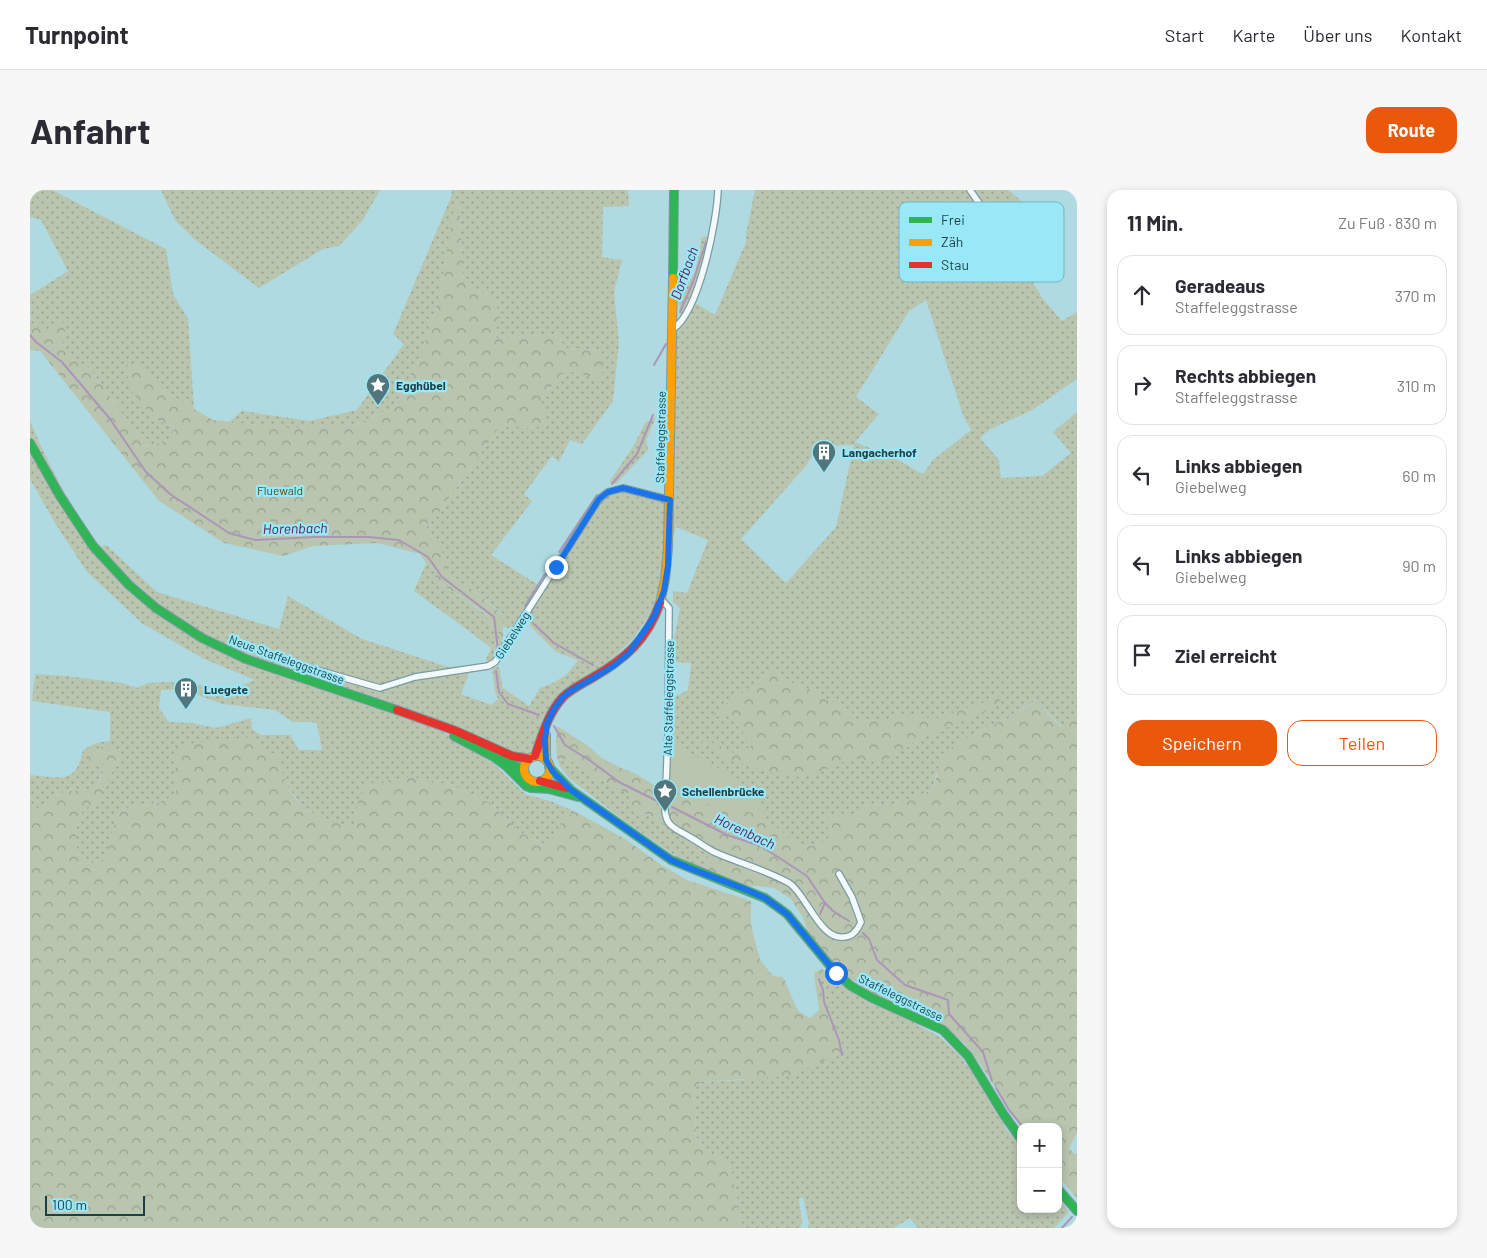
<!DOCTYPE html>
<html lang="de">
<meta charset="utf-8">
<style>
body{margin:0;font-family:Barlow,sans-serif;background:#f7f7f7;color:#2b2b33}
.controls{position:absolute;right:15px;bottom:15px;display:grid;overflow:hidden;border-radius:10px;box-shadow:0 2px 8px #0003}
.controls button{width:45px;height:45px;display:grid;place-items:center;padding:0;border:0;border-bottom:1px solid #e1e1e2;background:#fff;color:#2b2b33;font:25px sans-serif}
.scale{position:absolute;left:15px;bottom:12px;width:100px;box-sizing:border-box;padding-left:5px;border:2px solid #1e3f46;border-top:0;font-size:14px;line-height:18px;white-space:nowrap;color:#1e3f46;-webkit-text-stroke:4px #99e8f8;paint-order:stroke}
.stop{position:absolute;width:15px;height:15px;margin:-11px;border:4px solid #1a73e8;border-radius:50%;background:#fff}
.stop.end{background:#1a73e8;border-color:#fff;box-shadow:0 1px 5px #0008}
.list{margin:0;padding:0;list-style:none}
h2{display:flex;justify-content:space-between;align-items:center;height:65px;margin:0;padding:0 20px;font-size:21px}
h2 small{font-size:16px;font-weight:400;color:#7c7c81}
.list li{display:grid;grid-template-columns:32px 1fr auto;gap:15px;align-items:center;box-sizing:border-box;height:80px;margin:0 10px 10px;padding:0 10px;border:1px solid #e1e1e2;border-radius:15px}
.list b{display:block;font-size:19px;white-space:nowrap}
.list p{margin:0;font-size:16px;white-space:nowrap;color:#7c7c81}
.list em{font-size:16px;font-style:normal;color:#7c7c81}
.actions{display:flex;gap:10px;padding:15px 20px}
.actions a{flex:1;padding:11px 0;border:1px solid #ea580c;border-radius:15px;text-align:center;font-size:18px;color:#ea580c}
.actions .main{background:#ea580c;color:#fff}
.icon{flex:none;width:28px;height:28px;fill:none;stroke:currentColor;stroke-width:2;stroke-linecap:round;stroke-linejoin:round}
.map{position:relative;flex:none;width:1047px;height:1038px;overflow:hidden;border-radius:15px}
header{display:flex;align-items:center;gap:30px;box-sizing:border-box;height:70px;padding:0 25px;background:#fff;border-bottom:1px solid #e1e1e2}
header strong{font-size:24px}
nav{display:flex;gap:28px;margin-inline-start:auto;font-size:18px}
.intro{display:flex;align-items:center;justify-content:space-between;box-sizing:border-box;height:120px;padding:0 30px}
h1{margin:0;font-size:35px}
.button{padding:12px 22px;border-radius:15px;background:#ea580c;color:#fff;font-size:18px;font-weight:700}
main{display:flex;gap:30px;padding:0 30px}
aside{flex:1;background:#fff;border-radius:15px;box-shadow:0 2px 8px #0003}
.map>svg:first-child{display:block}
.grass{fill:url(#grass-dots);fill-rule:evenodd}
.forest{fill:url(#forest-crowns)}
.garden{fill:#b9c5af}
.lines{fill:none;stroke-linecap:round;stroke-linejoin:round}
.stream{stroke:#ac96b7;stroke-width:2}
.street-casing{stroke:#799ca2;stroke-width:8}
.fast-casing{stroke:#799ca2;stroke-width:10}
.slow-casing{stroke:#799ca2;stroke-width:10}
.jam-casing{stroke:#799ca2;stroke-width:10}
.street{stroke:#f3f9fb;stroke-width:5.5}
.fast{stroke:#30b455;stroke-width:8}
.slow{stroke:#ff9f0a;stroke-width:8}
.jam{stroke:#e5322d;stroke-width:8}
.route{stroke:#1a73e8;stroke-width:6}
.labels{text-anchor:middle;dominant-baseline:central;stroke-width:4.5;stroke-linejoin:round;paint-order:stroke}
.poi-label{font-size:12px;font-weight:bold;fill:#1e3f46;stroke:#99e8f8;text-anchor:start}
.street-label{font-size:12px;fill:#1e3f46;stroke:#99e8f8}
.park-label{font-size:12px;fill:#5b4c1d;stroke:#99e8f8}
.water-label{font-size:14px;font-style:italic;fill:#571b52;stroke:#99e8f8}
.key{fill:#99e8f8;stroke:#74b5c3;stroke-width:1}
.key-label{font-size:14px;fill:#1e3f46}
</style>
<header>
<strong>Turnpoint</strong>
<nav><a>Start</a><a>Karte</a><a>Über uns</a><a>Kontakt</a></nav>
</header>
<div class="intro"><h1>Anfahrt</h1><a class="button">Route</a></div>
<main>
<div class="map">
<svg width="1047" height="1038" viewBox="0 0 1047 1038">
<defs>
<pattern id="grass-dots" width="8" height="8" patternUnits="userSpaceOnUse" patternTransform="scale(1.25)"><rect width="8" height="8" fill="#b9c5af"/><path d="M2 2h.1M6 6h.1" fill="none" stroke="#96a190" stroke-width="1.8" stroke-linecap="round"/></pattern>
<pattern id="forest-crowns" width="20" height="18" patternUnits="userSpaceOnUse" patternTransform="scale(1.25)"><rect width="20" height="18" fill="#b9c5af"/><path d="M2 6a3 3 0 1 1 6 0M12 15a3 3 0 1 1 6 0" fill="none" stroke="#96a190"/></pattern>
</defs>
<rect width="100%" height="100%" fill="#afdae2"/>
<g class="grass">
<polygon points="0,0 22,0 136,59 143,104 158,129 164,219 129,198 106,174 125,229 145,238 138,251 116,256 60,179 31,160 35,139 32,131 19,145 1,133 0,105 38,81 11,30 0,27"/>
<polygon points="131,0 350,0 332,31 309,56 293,59 229,98 164,49 145,30"/>
<path d="M422,0H598L599,16L573,17L572,67L592,70L584,102L589,152L583,211L552,254L540,250L529,272L522,266L494,304L502,311L461,365L513,398L569,309L593,298L639,310L645,147L649,135L662,111L685,125L716,52V44L725,0H978L1010,26L1009,29L1019,39L993,76L1013,109L1032,131L1047,122V189L1002,220L959,240L950,248L969,270L971,288L1012,286L1041,263L1023,242L1047,222V524L1032,537L1006,510L981,527L944,543L906,584L903,599L878,611L861,615L838,614L825,625L812,628L794,627L800,642L798,650L784,656L767,655L745,636L705,618L640,594L642,508L658,500L661,473L645,472L643,454L650,418L643,412V401L657,403L678,350L646,337L623,418L605,447L574,477L546,494L523,511L511,532L506,557L494,567L365,514L230,469L231,478L261,489L365,522L409,540L437,555L464,574L495,604L523,612L546,622L534,628L518,656L493,644L458,612L424,596L398,590L379,587L328,613L325,637L306,634L290,628L272,615L256,595L250,577L146,605L127,613L96,618L87,626L80,650L76,669L62,673L48,671C47,655 42,632 54,620C58,616 64,614 68,611L71,600L89,569L70,573H75L77,577C70,585 70,593 64,601H35L0,623V585C30,587 46,596 53,560L66,553L80,551V522L2,511L5,484L36,486L92,493L107,498L118,493L137,492L183,496H210L225,490L174,469L113,434L57,382L25,333L0,289V231C19,275 41,319 71,357L76,355L127,402L249,439L258,406L332,449L418,477L442,475L431,504L461,515L468,509L465,502L462,478L469,477L473,498L499,516L510,498L525,492L537,484L548,470L526,462L500,436L499,427L482,440L473,436V424L443,400L417,385L416,369L396,336L410,321L470,236L506,238L511,209L535,180L572,160L534,158L529,144L464,148L458,104L433,94L430,18L426,12L410,103L392,162L365,216L326,235L259,238L199,232L212,221L280,231L327,220L374,154L363,144L421,7ZM896,110L933,225L941,240L903,270L893,284L866,269L825,252L849,224L826,207L879,121ZM824,255L806,337L756,393L711,349L776,276L788,256ZM131,500H145L157,504L168,505L193,514L245,520L263,532H282L287,534L292,560H269L260,545H231L222,539L221,528L186,538L161,533L139,532L129,518Z"/>
<polygon points="680,46 664,99 651,127 648,110 665,82 672,47"/>
<polygon points="626,227 616,250 618,260 586,294 579,292 603,257 615,233"/>
<polygon points="396,373 405,380 406,391 454,423 473,449 471,468 455,472 461,458 439,441 384,401"/>
<polygon points="527,568 540,570 559,584 601,605 611,624 619,625 679,665 672,677 650,669 592,629 540,589 531,578"/>
<polygon points="799,785 823,803 842,814 879,829 897,840 910,847 930,866 940,879 975,937 991,958 991,1019 1028,1019 1028,1007 1039,1022 1024,1038 888,1038 880,1028 864,1038 778,1038 779,1033 773,1007 769,1009 772,1032 770,1038 713,1038 700,973 682,964 666,947 664,899 671,892 714,890 799,820 792,808 790,793"/>
</g>
<g class="forest">
<polygon points="425,11 430,18 433,94 458,104 471,123 464,148 529,144 534,158 572,160 573,190 535,180 511,209 517,232 506,238 470,236 410,321 396,336 416,369 417,385 443,400 473,425 473,449 454,422 406,391 405,380 396,373 390,364 347,353 283,356 253,366 194,353 129,311 10,161 0,160 0,132 19,145 32,130 35,139 32,160 60,179 116,256 138,251 145,238 125,229 99,199 96,175 106,174 129,198 183,230 259,238 326,235 365,216 392,162 410,103"/>
<path d="M743,481L759,492L776,497L788,505L816,518L822,522L826,529L833,531H848L867,526L890,525L901,529L917,526L926,521L950,514L968,506L971,513L961,519L885,551C875,560 855,572 841,572C836,572 831,569 826,569C807,572 790,584 771,586C752,588 729,580 712,573C706,570 700,571 694,568C690,566 688,562 685,560C681,557 676,555 671,553L677,550L706,564L723,555L699,526L683,525L693,516Z"/>
<polygon points="1007,510 1019,525 1031,537 1047,524 1047,943 1039,958 1044,964 1047,964 1047,1008 1028,986 1028,937 991,937 948,871 934,853 914,836 880,819 855,810 837,800 814,784 778,744 773,727 760,708 744,698 727,696 717,696 672,677 679,665 619,625 603,622 600,612 601,605 559,584 540,570 527,568 526,550 527,536 557,555 572,568 589,577 606,584 624,595 640,594 656,607 683,615 705,618 728,625 745,636 767,655 784,656 798,650 800,642 794,628 804,624 812,628 825,625 838,614 861,615 878,611 903,599 913,563 944,543 981,527"/>
<path d="M222,547L238,562L251,565C249,607 286,634 325,636L328,613L336,594L379,587L398,590L424,596L458,612L493,644L518,656L534,628L546,622L595,649L633,676L657,690L721,711V735L730,770L743,786L753,787L768,821L780,828L789,820L784,783L792,779L799,785L790,793L792,808L813,850L809,864L760,886L671,892L664,899L666,947L682,964L700,973L713,1038H0V623L35,601H64C70,593 71,585 77,577L75,573L70,574L64,579L57,576L58,567L62,560C75,556 79,555 91,563C87,579 73,594 68,611C64,614 58,616 54,620C42,632 47,656 49,671L62,673L76,669L80,650L87,626L96,618L127,613L146,605L145,555Z"/>
</g>
<polygon class="garden" points="641,553 709,589 732,619 737,631 728,625 705,618 683,615 656,607 640,594"/>
<g class="lines">
<g class="stream">
<polyline points="650,122 663,92 676,52"/>
<polyline points="0,145 6,152 32,172 80,229 116,282 140,304 199,343 225,350 285,347 339,347 369,350 398,367 412,387 464,427 468,460"/>
<polyline points="624,175 636,154"/>
<polyline points="582,294 607,264 623,225"/>
<polyline points="529,362 567,305"/>
<polyline points="495,416 515,384"/>
<polyline points="504,434 524,453 563,475"/>
<polyline points="466,481 469,502 478,514 509,525"/>
<polyline points="524,536 535,555 562,572 589,592 629,612"/>
<polyline points="642,617 697,645 731,656 777,686 795,713 803,721 819,731"/>
<polyline points="790,724 795,713"/>
<polyline points="833,743 839,749 847,770 875,795 918,810 919,824 953,862 962,891"/>
<polyline points="789,789 793,800 794,812 809,850 812,865"/>
<polyline points="966,898 979,920 993,937"/>
<polyline points="1032,1038 1042,1027"/>
</g>
<g class="street-casing">
<g id="street">
<polyline points="940,0 987,68 993,70 999,67 1001,64"/>
<path d="M643,139C669,122 687,31 688,0"/>
<path d="M632,410L639,418L638,544L635,622C636,626 636,630 639,633C643,639 652,642 658,646C667,651 675,657 684,662C709,673 736,680 759,693C777,704 791,756 819,746C825,744 828,739 831,732L822,707L809,684"/>
<polyline points="267,477 280,478 350,498 385,487 458,476 465,472 569,309 578,302 593,298 640,310"/>
</g>
</g>
<g class="fast-casing">
<g id="fast">
<polyline points="643,88 644,0"/>
<polyline points="0,253 30,306 63,356 99,395 126,418 172,448 216,469 367,520"/>
<polyline points="424,546 464,567 476,576 496,596 501,598 519,599 548,607"/>
<polyline points="471,568 485,575 495,583"/>
<polyline points="519,577 541,600 641,670 735,708 757,724 806,783 821,796 842,808 913,840 938,866 974,925 991,949"/>
<polyline points="1028,999 1047,1021"/>
</g>
</g>
<g class="slow-casing">
<g id="slow">
<polyline points="630,413 635,390 638,358 643,88"/>
<polyline points="516,545 516,570"/>
<circle cx="507" cy="579" r="13"/>
</g>
</g>
<g class="jam-casing">
<g id="jam">
<polyline points="367,520 426,541 482,566 499,569"/>
<path d="M505,566C512,546 518,523 533,507C541,499 552,494 562,488C595,469 617,450 630,413"/>
<polyline points="510,591 536,598"/>
</g>
</g>
<use href="#street" class="street"/>
<use href="#fast" class="fast"/>
<use href="#slow" class="slow"/>
<use href="#jam" class="jam"/>
</g>
<g class="lines">
<polyline class="route" points="526,377 569,309 578,302 593,298 640,310 638,376 634,401 624,427 599,463 582,477 539,502 533,507 524,519 517,533 515,550 516,570 523,582 541,600 641,670 659,678 712,698 735,708 757,724 806,783"/>
</g>
<defs>
<g id="sight-pin" transform="scale(1.25)"><path d="M0 17L-7.5 6A9.5 9.5 0 1 1 7.5 6Z" fill="#51757d" stroke="#99e8f8"/><path d="M0-6L1.8-2.2L6-1.7L2.9 1.2L3.7 5.4L0 3.3L-3.7 5.4L-2.9 1.2L-6-1.7L-1.8-2.2Z" fill="#fff"/></g>
<g id="building-pin" transform="scale(1.25)"><path d="M0 17L-7.5 6A9.5 9.5 0 1 1 7.5 6Z" fill="#51757d" stroke="#99e8f8"/><path d="M-4-6H4V6H1V3H-1V6H-4ZM-2.5-4.3h1.7v1.8h-1.7ZM.8-4.3h1.7v1.8H.8ZM-2.5-1h1.7V.8h-1.7ZM.8-1h1.7V.8H.8Z" fill="#fff"/></g>
</defs>
<g fill-rule="evenodd">
<use href="#sight-pin" x="348" y="195"/>
<use href="#building-pin" x="794" y="262"/>
<use href="#building-pin" x="156" y="499"/>
<use href="#sight-pin" x="635" y="601"/>
</g>
<g class="labels">
<g class="poi-label">
<text x="366" y="195">Egghübel</text>
<text x="812" y="262">Langacherhof</text>
<text x="174" y="499">Luegete</text>
<text x="652" y="601">Schellenbrücke</text>
</g>
<g class="street-label">
<text transform="translate(630 247) rotate(-89)">Staffeleggstrasse</text>
<text transform="translate(482 445) rotate(-57)">Giebelweg</text>
<text transform="translate(257 469) rotate(20)">Neue Staffeleggstrasse</text>
<text transform="translate(638 508) rotate(-89)">Alte Staffeleggstrasse</text>
<text transform="translate(871 807) rotate(26)">Staffeleggstrasse</text>
</g>
<g class="park-label">
<text x="250" y="300">Fluewald</text>
</g>
<g class="water-label">
<text transform="translate(654 83) rotate(-70)">Dorfbach</text>
<text transform="translate(265 338) rotate(-1)">Horenbach</text>
<text transform="translate(715 641) rotate(25)">Horenbach</text>
</g>
</g>
<rect x="869" y="12" width="165" height="80" rx="8" class="key"/>
<rect x="879" y="27" width="23" height="6" fill="#30b455"/>
<rect x="879" y="49" width="23" height="7" fill="#ff9f0a"/>
<rect x="879" y="72" width="23" height="6" fill="#e5322d"/>
<g class="key-label">
<text x="911" y="35">Frei</text>
<text x="911" y="57">Zäh</text>
<text x="911" y="80">Stau</text>
</g>
</svg>
<div class="controls">
<button>+</button>
<button>−</button>
</div>
<div class="scale">100 m</div>
<div class="stop" style="left:806px;top:783px"></div>
<div class="stop end" style="left:526px;top:377px"></div>
</div>
<aside>
<h2>11 Min.<small>Zu Fuß · 830 m</small></h2>
<ul class="list">
<li><svg class="icon" aria-label="ahead" viewBox="0 0 24 24"><path d="M12 20V5M6 11l6-6 6 6"/></svg><div><b>Geradeaus</b><p>Staffeleggstrasse</p></div><em>370 m</em></li>
<li><svg class="icon" aria-label="right" viewBox="0 0 24 24"><path d="M7 20v-9h11M14 6l5 5-5 5"/></svg><div><b>Rechts abbiegen</b><p>Staffeleggstrasse</p></div><em>310 m</em></li>
<li><svg class="icon" aria-label="left" viewBox="0 0 24 24"><path d="M17 20v-9H6M10 6l-5 5 5 5"/></svg><div><b>Links abbiegen</b><p>Giebelweg</p></div><em>60 m</em></li>
<li><svg class="icon" aria-label="left" viewBox="0 0 24 24"><path d="M17 20v-9H6M10 6l-5 5 5 5"/></svg><div><b>Links abbiegen</b><p>Giebelweg</p></div><em>90 m</em></li>
<li><svg class="icon" aria-label="arrive" viewBox="0 0 24 24"><path d="M6 21V4h12l-3 4 3 4H6"/></svg><div><b>Ziel erreicht</b></div></li>
</ul>
<div class="actions"><a class="main">Speichern</a><a>Teilen</a></div>
</aside>
</main>
